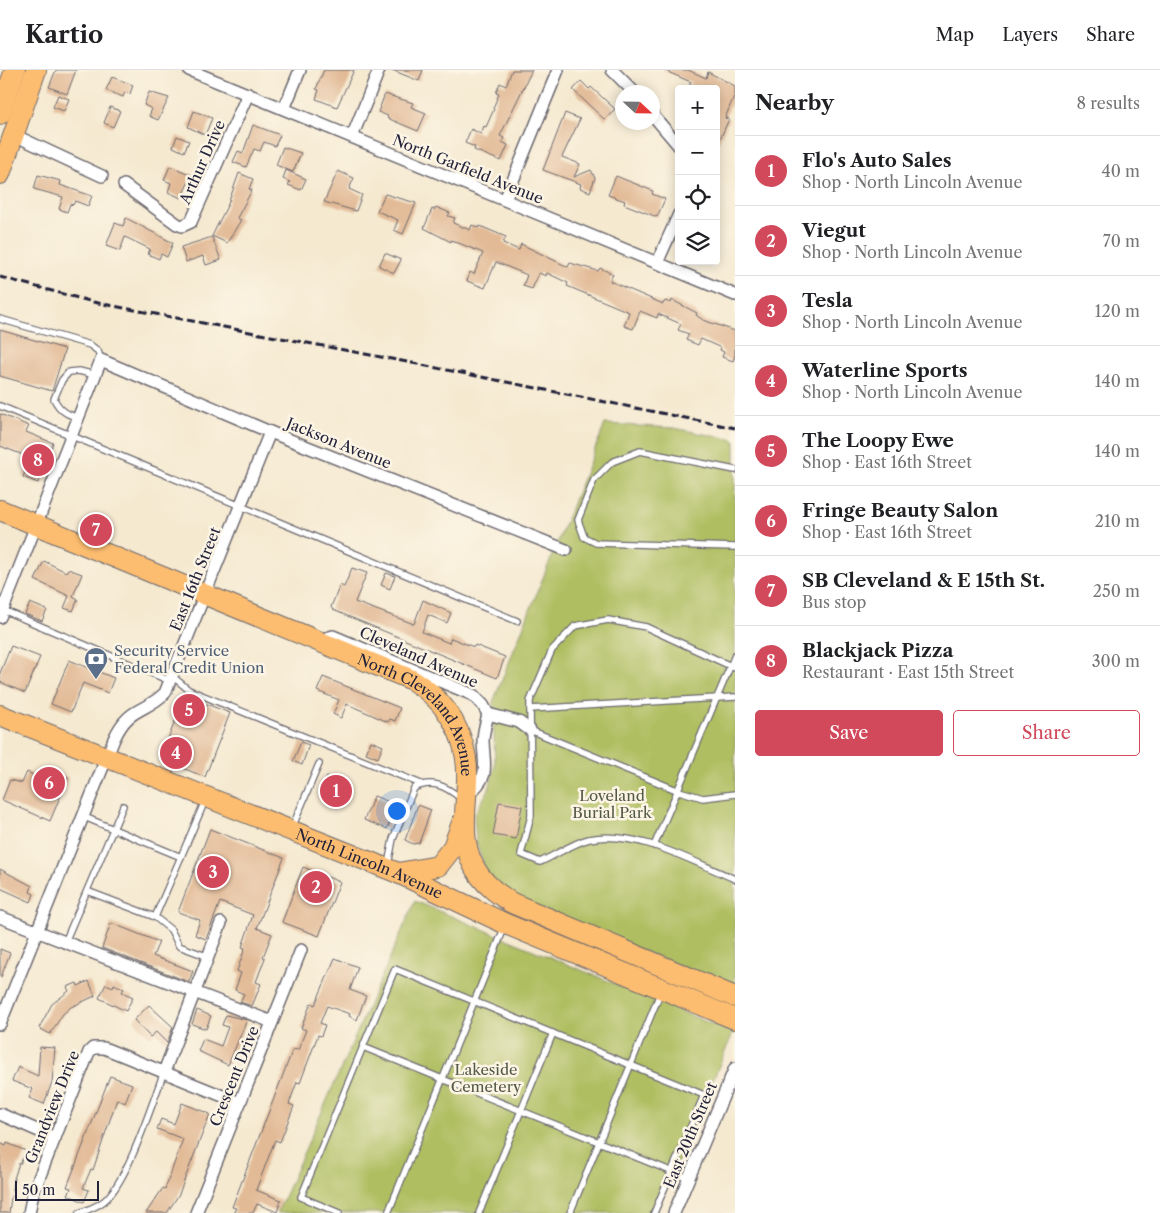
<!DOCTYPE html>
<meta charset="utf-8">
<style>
body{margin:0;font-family:"Libre Caslon Text",serif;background:#f6f6f6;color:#202124}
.controls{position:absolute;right:15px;top:15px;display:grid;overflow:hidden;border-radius:5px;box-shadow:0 2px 12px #0003}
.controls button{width:45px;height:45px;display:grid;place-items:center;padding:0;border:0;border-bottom:1px solid #e0e0e0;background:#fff;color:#202124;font:25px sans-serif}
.compass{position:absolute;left:615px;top:15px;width:45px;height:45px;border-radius:50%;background:#fff;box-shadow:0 2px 12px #0003;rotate:112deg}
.scale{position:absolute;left:15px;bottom:12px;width:84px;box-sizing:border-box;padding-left:5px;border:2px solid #22223b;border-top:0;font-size:14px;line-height:18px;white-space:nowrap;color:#22223b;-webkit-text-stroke:4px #fcf5e5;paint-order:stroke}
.you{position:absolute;left:396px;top:740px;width:18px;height:18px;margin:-12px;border:4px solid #fff;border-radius:50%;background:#1a73e8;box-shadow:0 0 0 8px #1a73e833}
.badge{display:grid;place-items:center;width:32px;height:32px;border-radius:50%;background:#d1495b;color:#fff;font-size:16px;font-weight:700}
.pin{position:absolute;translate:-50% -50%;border:2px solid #fff;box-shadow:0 1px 5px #0006}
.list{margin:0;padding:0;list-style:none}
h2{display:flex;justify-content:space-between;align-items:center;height:65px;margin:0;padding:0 20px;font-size:21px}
h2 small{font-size:16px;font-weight:400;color:#757577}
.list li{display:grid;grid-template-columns:32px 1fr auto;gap:15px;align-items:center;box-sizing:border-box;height:70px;padding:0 20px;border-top:1px solid #e0e0e0}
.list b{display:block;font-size:19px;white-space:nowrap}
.list p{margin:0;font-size:16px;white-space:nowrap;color:#757577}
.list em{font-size:16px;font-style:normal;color:#757577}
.actions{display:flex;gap:10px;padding:15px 20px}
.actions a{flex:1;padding:11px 0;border:1px solid #d1495b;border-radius:5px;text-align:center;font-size:18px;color:#d1495b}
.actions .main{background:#d1495b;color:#fff}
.icon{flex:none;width:28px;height:28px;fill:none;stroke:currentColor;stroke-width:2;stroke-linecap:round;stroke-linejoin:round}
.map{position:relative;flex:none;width:735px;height:1143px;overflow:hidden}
header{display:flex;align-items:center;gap:30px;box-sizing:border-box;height:70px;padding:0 25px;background:#fff;border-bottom:1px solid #e0e0e0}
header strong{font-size:24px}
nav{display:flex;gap:28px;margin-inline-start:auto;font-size:18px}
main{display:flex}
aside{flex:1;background:#fff}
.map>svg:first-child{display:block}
.green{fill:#afbe60;stroke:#68704e}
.building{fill:#e2ba96}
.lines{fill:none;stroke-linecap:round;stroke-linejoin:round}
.lane-casing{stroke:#6c686f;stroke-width:8}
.street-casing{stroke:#6c686f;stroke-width:14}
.highway-casing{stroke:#6c686f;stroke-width:22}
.lane{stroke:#fff;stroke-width:5.5}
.street{stroke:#fff;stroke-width:11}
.highway{stroke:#fcbd6f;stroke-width:20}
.rail{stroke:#22223b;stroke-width:3;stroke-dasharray:8 4;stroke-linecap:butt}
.labels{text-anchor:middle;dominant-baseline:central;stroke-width:5;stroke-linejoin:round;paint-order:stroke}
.street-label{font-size:15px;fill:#22223b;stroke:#fcf5e5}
.service-label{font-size:15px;fill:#4e5e75;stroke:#fcf5e5;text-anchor:start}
.park-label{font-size:15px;fill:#535948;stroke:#fcf5e5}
</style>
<header>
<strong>Kartio</strong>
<nav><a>Map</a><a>Layers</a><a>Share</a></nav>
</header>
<main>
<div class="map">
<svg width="735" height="1143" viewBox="0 0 735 1143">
<rect width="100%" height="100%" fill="#fcf5e5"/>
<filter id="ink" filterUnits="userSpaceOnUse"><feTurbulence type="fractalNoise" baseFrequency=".02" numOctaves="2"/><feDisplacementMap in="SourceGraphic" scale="10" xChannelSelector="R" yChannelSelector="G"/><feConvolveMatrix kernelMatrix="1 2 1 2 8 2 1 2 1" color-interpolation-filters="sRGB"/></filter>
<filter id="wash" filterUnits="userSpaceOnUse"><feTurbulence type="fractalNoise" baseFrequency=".0096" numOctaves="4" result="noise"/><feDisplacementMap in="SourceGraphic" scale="20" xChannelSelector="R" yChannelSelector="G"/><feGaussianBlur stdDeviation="1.12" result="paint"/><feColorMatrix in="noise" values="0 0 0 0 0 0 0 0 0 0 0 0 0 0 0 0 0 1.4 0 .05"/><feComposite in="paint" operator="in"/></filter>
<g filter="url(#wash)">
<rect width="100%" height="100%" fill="#f5e9d0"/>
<g class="green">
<polygon points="605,354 674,358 735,370 735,919 510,826 487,804 476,771 474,745 489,719 495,695 493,632"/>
<polygon points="415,831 733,963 656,1143 277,1143"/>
</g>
<g id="blocks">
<g class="building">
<polygon points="56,0 76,0 67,24 49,17"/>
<polygon points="324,0 354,0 337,37 316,29 319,20 316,19"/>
<polygon points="392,0 423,0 419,11"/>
<polygon points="512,0 532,0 500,66 504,68 502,72 508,75 501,91 474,80 475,77 465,73 471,59 481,64 484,56 486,57 494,39 493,38 499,24 496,23 500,13 506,16"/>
<polygon points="663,0 688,0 706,8 708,2 735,16 735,24 725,48 729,49 716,78 716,19 688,19 691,12"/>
<polygon points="112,7 133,15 130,24 125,22 123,27 106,20"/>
<polygon points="581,11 589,19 591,17 615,39 605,50 573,20"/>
<polygon points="149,22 169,28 158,50 149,46 152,39 144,35"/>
<polygon points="385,24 413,33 411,37 426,43 418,61 387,48 388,46 378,42"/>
<polygon points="58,25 69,29 64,41 53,37"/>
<polygon points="110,37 120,41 113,57 104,53"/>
<polygon points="194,41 212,48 205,65 188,57"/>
<polygon points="565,43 580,49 562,87 580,94 574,107 591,100 595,108 590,122 580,118 581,114 543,100"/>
<polygon points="253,55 280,65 275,76 264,72 260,81 254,79 246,97 233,92 238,81 243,83"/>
<polygon points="177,66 189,71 184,82 173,77"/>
<polygon points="283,77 301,83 293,102 276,95"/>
<polygon points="170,96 192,105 181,128 168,122 171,113 164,110"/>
<polygon points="286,100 306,109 301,120 288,115 290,112 283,109"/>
<polygon points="338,101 354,108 349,119 362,125 356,141 324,132"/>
<polygon points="239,103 253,109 249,119 252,120 237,148 241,150 227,173 212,166 228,134"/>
<polygon points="38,105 61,111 60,115 92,126 88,136 75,131 73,135 70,134 67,142 59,139 63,127 34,119"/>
<polygon points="616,106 653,121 652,124 665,129 657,147 624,134 625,131 608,125"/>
<polygon points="385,124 416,133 403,164 394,160 398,150 377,141"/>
<polygon points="436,137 450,143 448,146 455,148 453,153 470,160 472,155 479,158 480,156 506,167 503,173 519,180 521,174 568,197 570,193 598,201 600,198 613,204 610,211 663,234 665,231 671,233 672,230 697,243 696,245 703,250 735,261 735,285 733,291 722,287 724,282 720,280 721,278 701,269 698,275 686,270 689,264 678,260 681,254 658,244 657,248 640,241 633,259 624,256 629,242 567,216 568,213 547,203 546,206 539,203 532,219 523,216 527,205 496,192 485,218 467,211 470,202 474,204 483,183 451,170 451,172 424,158 432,139 434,140"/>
<polygon points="126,148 173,173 167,187 161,184 159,189 148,184 150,179 125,167 120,181 106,176 115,153 123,156"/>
<polygon points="212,167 221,190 206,195 203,186 186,192 181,177"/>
<polygon points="385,183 401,190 394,203 379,196"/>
<polygon points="0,260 65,279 52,321 0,306"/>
<polygon points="0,344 29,356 26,362 53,373 38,413 23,407 31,388 0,376"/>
<polygon points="44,491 66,502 68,499 82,504 73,526 78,529 73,541 64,538 69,526 35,510"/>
<polygon points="352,498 367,503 355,532 414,554 423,530 451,543 447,553 428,545 422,562 449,573 451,568 474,577 475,575 505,587 497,608 333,540 331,537 340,515 344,517"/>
<polygon points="386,503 395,506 390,519 381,515"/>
<polygon points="30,533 47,540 42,551 25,544"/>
<polygon points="11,576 40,587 25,623 0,612 0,603"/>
<polygon points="69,590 114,608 108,623 83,613 71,642 51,634"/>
<polygon points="323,607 400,638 395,651 390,649 388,652 347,634 341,648 333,644 339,630 317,621"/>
<polygon points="185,626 230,643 205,707 160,689"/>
<polygon points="371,671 383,676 378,688 366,683"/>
<polygon points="301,672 309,675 302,695 293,691"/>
<polygon points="47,699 68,708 50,751 2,730 10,710 22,713 27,702 42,709"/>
<polygon points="327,707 349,716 344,730 322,721"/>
<polygon points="374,726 397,735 387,759 364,750"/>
<polygon points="499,732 522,736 516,769 493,765"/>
<polygon points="418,735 431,740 419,773 413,774 405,770"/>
<polygon points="210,759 284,788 257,858 272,864 263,887 265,888 256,912 261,914 252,936 240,932 244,924 235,920 241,903 237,901 245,878 242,877 253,845 220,832 206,869 195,865 200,850 178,842"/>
<polygon points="303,797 340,812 319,866 282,852"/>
<polygon points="0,799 32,816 30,822 34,824 31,832 0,818"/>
<polygon points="111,853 159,872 153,886 193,901 189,912 102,878"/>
<polygon points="0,879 10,883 1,907 0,907"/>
<polygon points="335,888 358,897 350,920 366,926 362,936 357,950 349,946 350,944 327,936 320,953 325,955 321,966 318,965 300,1013 297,1012 289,1034 294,1036 280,1072 275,1070 256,1120 281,1130 277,1142 257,1134 253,1143 233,1143 236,1138 232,1137 293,979 298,980 306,960 301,958 311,933 315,935"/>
<polygon points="89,911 95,926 71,937 63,944 50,964 39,958 52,934 69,921 67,917 77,913 78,916"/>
<polygon points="106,914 113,917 114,914 124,919 122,922 133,927 126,941 99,928"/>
<polygon points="149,935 173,957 167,973 156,962 150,967 134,950"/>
<polygon points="197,940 211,946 206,959 192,954"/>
<polygon points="226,945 247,950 228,995 198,981 203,969 221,976 228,957 222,955"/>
<polygon points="40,977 55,978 52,1012 44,1034 29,1028 33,1019 12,1011 18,997 38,1006"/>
<polygon points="110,1006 132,1014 125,1033 117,1029 93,1100 91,1099 83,1118 89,1120 84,1132 68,1125 71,1118 67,1117"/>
<polygon points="182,1033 210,1044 179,1124 167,1143 146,1143 163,1118 165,1119 183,1069 157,1059 161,1049 174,1054"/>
<polygon points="0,1073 6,1076 7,1073 26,1081 20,1094 19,1093 13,1112 9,1143 0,1143"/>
</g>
</g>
</g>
<g filter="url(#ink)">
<use href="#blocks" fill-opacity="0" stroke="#6c686f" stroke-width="1"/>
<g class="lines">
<g class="lane-casing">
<g id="lane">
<polyline points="0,249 90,275 98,281 101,290"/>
<polyline points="0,336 517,551"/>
<path d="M78,348C67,344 60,341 54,329L62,310L69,302L79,301L95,305"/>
<polyline points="735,400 640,381 612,392 594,410 578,450 584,467 596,473 735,477"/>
<polyline points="3,540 170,611"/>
<path d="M735,598L646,557L608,550L575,556L552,580L530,631L531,746L521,784L540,792C556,785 573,773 589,769C636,759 693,792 735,809"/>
<polyline points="172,606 189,620 421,714"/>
<polyline points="530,639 735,627"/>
<polyline points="530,660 679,721 703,728 735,724"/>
<polyline points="82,746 181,787"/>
<polyline points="292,758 319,694"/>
<polyline points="654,776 735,585"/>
<path d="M388,795L393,769L414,718C432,709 446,716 460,728"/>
<polyline points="87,821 155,847 171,860 179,876 209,887"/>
<polyline points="155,847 205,731"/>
<polyline points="65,872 123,736"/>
<polyline points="363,977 688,1108"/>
<path d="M79,1143C88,1140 96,1137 104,1131C128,1111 152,1033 164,1002"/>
<polyline points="339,1143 301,1127 395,899 704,1025 654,1143"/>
<polyline points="388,1143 505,856"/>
<polyline points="479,1143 553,963"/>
<polyline points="570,1143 661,921"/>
</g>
</g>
<g class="street-casing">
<g id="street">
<polyline points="189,0 735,225"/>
<polyline points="612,0 634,22"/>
<polyline points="284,39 300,0"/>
<polyline points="652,44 679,76"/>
<polyline points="14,65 102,106"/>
<polyline points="352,67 379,0"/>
<polyline points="124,115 177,154 182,156 191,152 248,24"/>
<polyline points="505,130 558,0"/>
<polyline points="657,193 679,144"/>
<polyline points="0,547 101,290 270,362 566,480"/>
<polyline points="317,571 333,566 473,625 483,635 488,644"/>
<polyline points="488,644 519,652 530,660"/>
<path d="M466,726C491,706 484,699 483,671C483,662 486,653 488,644"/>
<polyline points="0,847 272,952"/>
<path d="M0,954L114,669C129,636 143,644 165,623L270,362"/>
<polyline points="164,1002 221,853"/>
<polyline points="0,1044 55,1068"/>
<polyline points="29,1143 33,1123 89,982 93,978 104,978 240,1033"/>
<polyline points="196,1143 301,880"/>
<polyline points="674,1143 735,998"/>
</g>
</g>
<g class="highway-casing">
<g id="highway">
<polyline points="0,44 15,0"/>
<polyline points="0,104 36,0"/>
<path id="s1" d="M0,440L410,609C447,630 469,667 467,710C466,743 458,777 480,806C489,818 500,825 512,833L735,927"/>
<path id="s2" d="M0,645L398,803L506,854L735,949"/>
<polyline points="398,803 438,796 453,777 462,753"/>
</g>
</g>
<use href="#lane" class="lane"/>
<use href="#street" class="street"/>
<use href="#highway" class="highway"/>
<polyline class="rail" points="0,207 93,232 407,292 735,358"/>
</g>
</g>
<defs>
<g id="bank-pin" transform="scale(1.25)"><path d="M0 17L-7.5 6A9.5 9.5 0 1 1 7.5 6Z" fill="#5c6f8a" stroke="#fcf5e5"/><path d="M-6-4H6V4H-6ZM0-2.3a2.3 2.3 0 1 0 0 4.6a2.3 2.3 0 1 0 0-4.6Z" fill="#fff"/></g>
</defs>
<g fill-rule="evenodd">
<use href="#bank-pin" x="96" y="589"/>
</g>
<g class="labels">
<g class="street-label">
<text transform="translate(202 92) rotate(-66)">Arthur Drive</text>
<text transform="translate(468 99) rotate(22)">North Garfield Avenue</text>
<text transform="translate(339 373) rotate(22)">Jackson Avenue</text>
<text transform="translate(195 509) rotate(-68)">East 16th Street</text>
<text transform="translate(419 587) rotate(24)">Cleveland Avenue</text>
<text stroke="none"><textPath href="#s1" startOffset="475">North Cleveland Avenue</textPath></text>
<text stroke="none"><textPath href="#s2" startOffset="398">North Lincoln Avenue</textPath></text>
<text transform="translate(234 1006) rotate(-68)">Crescent Drive</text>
<text transform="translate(52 1037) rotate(-68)">Grandview Drive</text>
<text transform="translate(690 1065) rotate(-67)">East 20th Street</text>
</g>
<g class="service-label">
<text x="114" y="580">Security Service<tspan x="114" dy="17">Federal Credit Union</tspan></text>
</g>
<g class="park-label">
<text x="612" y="725">Loveland<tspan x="612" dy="17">Burial Park</tspan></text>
<text x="486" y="999">Lakeside<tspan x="486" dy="17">Cemetery</tspan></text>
</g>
</g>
</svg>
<div class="controls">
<button>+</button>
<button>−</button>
<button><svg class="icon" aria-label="locate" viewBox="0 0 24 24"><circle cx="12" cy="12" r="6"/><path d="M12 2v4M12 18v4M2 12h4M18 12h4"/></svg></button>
<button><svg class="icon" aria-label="layers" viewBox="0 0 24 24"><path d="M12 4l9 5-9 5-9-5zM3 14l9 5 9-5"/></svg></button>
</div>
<svg class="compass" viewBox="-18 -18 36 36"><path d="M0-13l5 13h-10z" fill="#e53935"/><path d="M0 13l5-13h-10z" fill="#757577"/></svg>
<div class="scale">50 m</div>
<div class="you"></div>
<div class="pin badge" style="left:336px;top:721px">1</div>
<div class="pin badge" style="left:316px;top:817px">2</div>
<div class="pin badge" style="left:213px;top:802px">3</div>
<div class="pin badge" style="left:176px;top:683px">4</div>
<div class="pin badge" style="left:189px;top:640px">5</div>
<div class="pin badge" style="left:49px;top:713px">6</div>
<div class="pin badge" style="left:96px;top:460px">7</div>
<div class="pin badge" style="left:38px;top:390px">8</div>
</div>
<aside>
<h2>Nearby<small>8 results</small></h2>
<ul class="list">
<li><span class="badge">1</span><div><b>Flo's Auto Sales</b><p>Shop · North Lincoln Avenue</p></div><em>40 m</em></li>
<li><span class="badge">2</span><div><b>Viegut</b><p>Shop · North Lincoln Avenue</p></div><em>70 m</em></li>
<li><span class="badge">3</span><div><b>Tesla</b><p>Shop · North Lincoln Avenue</p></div><em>120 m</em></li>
<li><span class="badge">4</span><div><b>Waterline Sports</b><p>Shop · North Lincoln Avenue</p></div><em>140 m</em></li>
<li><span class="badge">5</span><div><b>The Loopy Ewe</b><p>Shop · East 16th Street</p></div><em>140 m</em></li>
<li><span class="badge">6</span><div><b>Fringe Beauty Salon</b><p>Shop · East 16th Street</p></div><em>210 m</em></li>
<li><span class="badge">7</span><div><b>SB Cleveland &amp; E 15th St.</b><p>Bus stop</p></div><em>250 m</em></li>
<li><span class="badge">8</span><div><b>Blackjack Pizza</b><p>Restaurant · East 15th Street</p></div><em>300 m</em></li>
</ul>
<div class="actions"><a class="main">Save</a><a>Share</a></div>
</aside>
</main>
